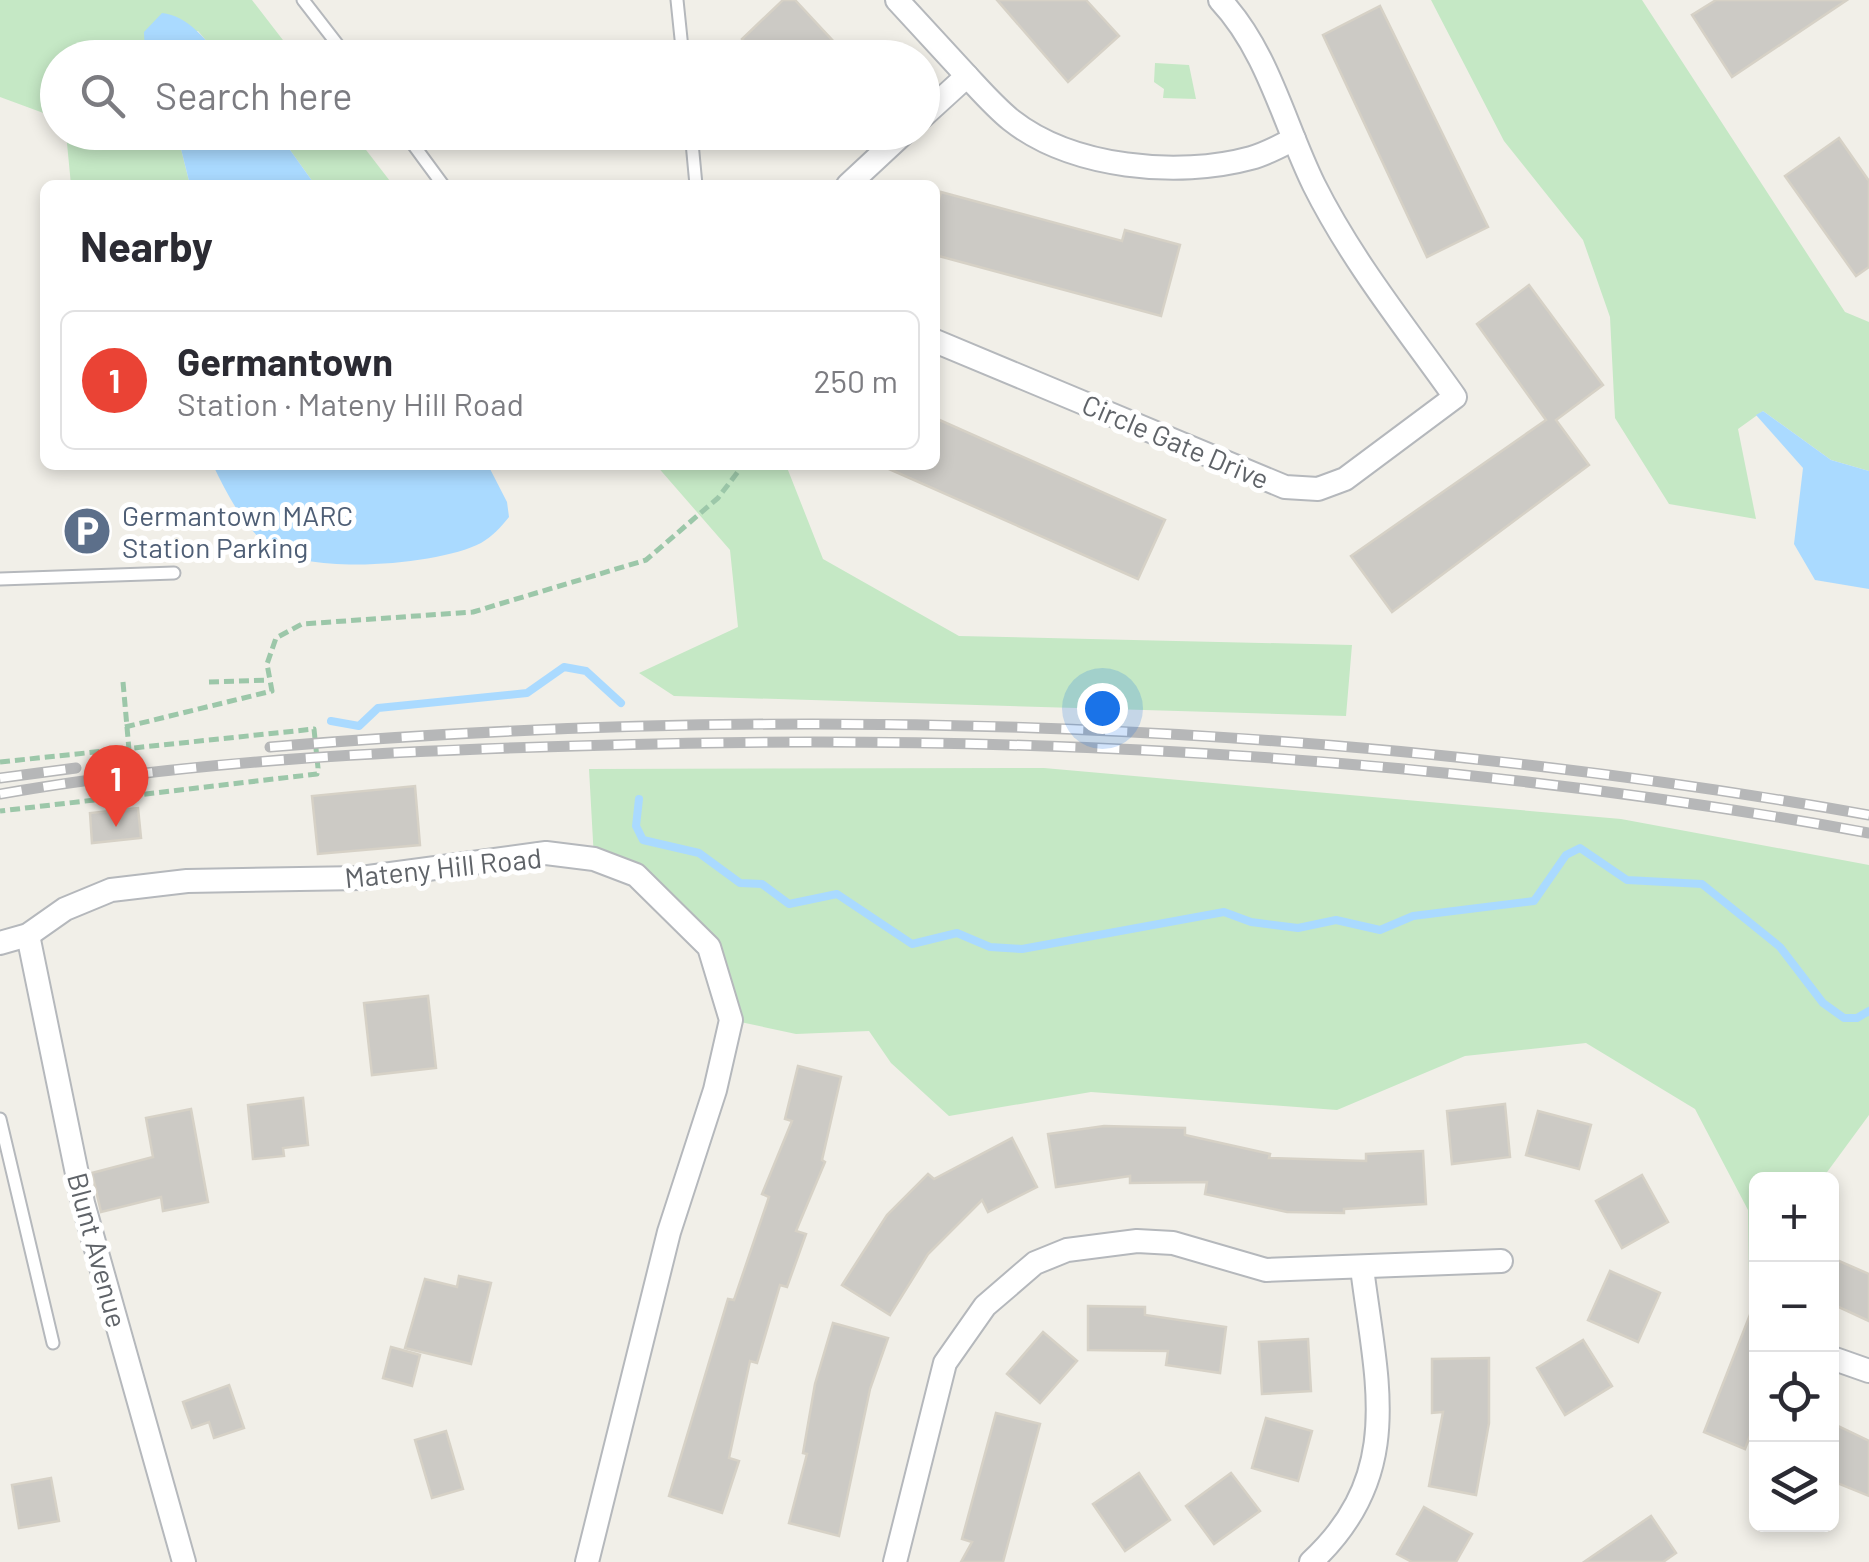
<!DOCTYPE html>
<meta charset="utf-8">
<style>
body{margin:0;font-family:Barlow,sans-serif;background:#f7f7f7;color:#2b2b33}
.controls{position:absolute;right:30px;bottom:30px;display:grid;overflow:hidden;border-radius:15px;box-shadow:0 5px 15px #0003}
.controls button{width:90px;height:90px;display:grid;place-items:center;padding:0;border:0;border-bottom:2px solid #e1e1e2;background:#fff;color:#2b2b33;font:50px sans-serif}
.you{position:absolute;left:1102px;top:708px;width:35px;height:35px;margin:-25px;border:8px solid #fff;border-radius:50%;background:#1a73e8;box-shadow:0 0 0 15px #1a73e833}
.badge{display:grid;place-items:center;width:65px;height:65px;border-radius:50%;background:#ea4335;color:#fff;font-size:32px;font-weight:700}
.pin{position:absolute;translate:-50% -82px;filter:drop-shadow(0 2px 5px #0008)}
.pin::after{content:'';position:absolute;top:52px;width:35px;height:30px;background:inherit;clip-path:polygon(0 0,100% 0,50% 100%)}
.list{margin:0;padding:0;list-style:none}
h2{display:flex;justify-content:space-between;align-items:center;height:130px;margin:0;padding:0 40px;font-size:42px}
h2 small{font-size:32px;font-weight:400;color:#7c7c81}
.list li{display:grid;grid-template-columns:65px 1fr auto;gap:30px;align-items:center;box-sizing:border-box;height:140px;margin:0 20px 20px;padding:0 20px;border:2px solid #e1e1e2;border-radius:15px}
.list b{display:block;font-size:38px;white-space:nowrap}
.list p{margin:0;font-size:32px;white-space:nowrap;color:#7c7c81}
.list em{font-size:32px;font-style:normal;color:#7c7c81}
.icon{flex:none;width:55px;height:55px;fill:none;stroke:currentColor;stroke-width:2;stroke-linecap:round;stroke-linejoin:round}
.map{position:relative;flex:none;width:1869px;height:1562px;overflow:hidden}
.search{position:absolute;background:#fff;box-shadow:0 5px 15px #0003;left:40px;top:40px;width:900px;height:110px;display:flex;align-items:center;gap:25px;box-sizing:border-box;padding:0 35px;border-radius:55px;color:#7c7c81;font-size:38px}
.panel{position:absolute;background:#fff;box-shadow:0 5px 15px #0003;left:40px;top:180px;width:900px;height:290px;border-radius:15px}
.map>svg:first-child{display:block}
.green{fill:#c5e8c5}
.water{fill:#aadaff}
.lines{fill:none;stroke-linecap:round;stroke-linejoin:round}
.stream{stroke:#aadaff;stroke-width:8}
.building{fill:#cccac5;stroke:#d6d1c6;stroke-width:2.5}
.lane-casing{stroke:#b5b8bc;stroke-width:15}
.street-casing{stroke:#b5b8bc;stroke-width:26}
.path{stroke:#9cc7a9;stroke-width:5;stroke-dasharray:10 5;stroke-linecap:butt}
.lane{stroke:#fff;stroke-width:11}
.street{stroke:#fff;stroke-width:22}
.rail-casing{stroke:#b6b7b8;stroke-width:11}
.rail{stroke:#fff;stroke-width:8;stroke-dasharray:22;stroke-linecap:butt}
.labels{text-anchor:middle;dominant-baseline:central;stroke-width:10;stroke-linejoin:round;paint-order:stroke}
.street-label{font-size:28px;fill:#5f6368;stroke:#fff}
.service-label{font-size:28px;fill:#4e5e75;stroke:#fff;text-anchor:start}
</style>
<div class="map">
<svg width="1869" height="1562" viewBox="0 0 1869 1562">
<rect width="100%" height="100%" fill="#f1efe8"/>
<g class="green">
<polygon points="0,0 252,0 296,57 220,57 198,31 144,46 145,57 58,58 57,118 0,97"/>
<polygon points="1431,0 1642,0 1845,312 1869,322 1869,471 1831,460 1763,411 1738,429 1756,519 1669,504 1615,418 1610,317 1583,240 1504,141"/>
<polygon points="1155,63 1189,65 1196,99 1163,98 1164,89 1154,82"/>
<polygon points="66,133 177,133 190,185 71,185"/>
<polygon points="278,133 353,133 393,185 315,185"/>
<polygon points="656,465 786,465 823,559 959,636 1352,645 1346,716 674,696 639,673 738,627 730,550"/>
<polygon points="1044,768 1621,819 1869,865 1869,1115 1822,1179 1756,1180 1756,1272 1749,1282 1748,1210 1695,1109 1586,1043 1465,1056 1337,1110 1091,1092 949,1116 891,1063 869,1031 796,1034 731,1020 725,986 662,897 594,859 589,769"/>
</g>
<g class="water">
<path d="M162,13C188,16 204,38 220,57H145L144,32Z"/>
<polygon points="177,133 278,133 315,185 190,185"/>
<polygon points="1763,411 1831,460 1869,471 1869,589 1815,580 1794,544 1803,468 1756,415"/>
<path d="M213,465H488L507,502L509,517C500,528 493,536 481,543C439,565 309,576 270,547C244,528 227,494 213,465Z"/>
</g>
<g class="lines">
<g class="stream">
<polyline points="331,721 359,726 378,708 527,693 564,667 586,671 621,703"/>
<polyline points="639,799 636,826 643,840 699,853 740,883 762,884 789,904 837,894 912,944 957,933 990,947 1022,949 1224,912 1251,922 1298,928 1336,920 1380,930 1413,916 1534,901 1566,855 1580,848 1627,880 1702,884 1780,947 1823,1003 1844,1018 1857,1018 1869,1011"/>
</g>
</g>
<g class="building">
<polygon points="783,0 795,0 849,58 760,58 742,39"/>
<polygon points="997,0 1086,0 1119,36 1068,82"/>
<polygon points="1716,0 1847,0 1732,77 1692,15"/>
<polygon points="1380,6 1488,227 1427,257 1323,35"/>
<polygon points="1839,138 1869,181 1869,267 1856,276 1785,176"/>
<polygon points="941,192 1122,241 1125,230 1180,245 1161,316 935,255 935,215"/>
<polygon points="1529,285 1603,385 1556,420 1589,465 1392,612 1351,556 1546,420 1477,324"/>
<polygon points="935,418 1165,520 1138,579 880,465 935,465"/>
<polygon points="415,786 420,845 318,854 312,796"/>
<polygon points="138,808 141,838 92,843 90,813"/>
<polygon points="428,996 436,1068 372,1075 364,1003"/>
<polygon points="798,1066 841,1077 822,1160 825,1162 796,1231 806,1234 787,1287 780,1285 757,1363 750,1361 729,1458 739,1461 722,1513 669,1496 728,1299 734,1300 769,1197 762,1194 792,1121 785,1119"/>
<polygon points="303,1098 308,1145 283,1148 284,1156 253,1159 248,1105"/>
<polygon points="1505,1104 1510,1157 1452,1164 1447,1111"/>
<polygon points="191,1109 208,1202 163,1211 161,1197 101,1212 92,1173 153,1157 146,1118"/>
<polygon points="1538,1111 1591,1125 1579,1169 1526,1155"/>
<polygon points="1104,1126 1185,1128 1185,1135 1270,1154 1269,1158 1366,1161 1366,1154 1423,1151 1426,1204 1344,1209 1344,1213 1287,1212 1205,1194 1207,1182 1130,1183 1130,1176 1056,1187 1048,1134"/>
<polygon points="1012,1138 1037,1187 988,1212 982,1200 928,1254 890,1315 842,1285 887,1215 928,1174 934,1179"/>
<polygon points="1642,1175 1668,1222 1622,1248 1596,1201"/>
<polygon points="1832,1258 1869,1274 1869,1321 1832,1304"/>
<polygon points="1610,1271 1660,1293 1638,1342 1588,1320"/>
<polygon points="459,1276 491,1283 471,1364 405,1348 425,1279 457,1287"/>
<polygon points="1755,1302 1756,1420 1745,1449 1704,1432"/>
<polygon points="1088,1306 1145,1307 1145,1315 1226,1327 1220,1373 1166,1365 1168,1351 1088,1350"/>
<polygon points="833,1323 888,1338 870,1389 839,1536 789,1523 807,1454 803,1453 815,1384"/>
<polygon points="1043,1332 1077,1361 1040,1403 1007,1374"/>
<polygon points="1308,1339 1311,1391 1262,1394 1259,1342"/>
<polygon points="1583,1340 1612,1386 1565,1415 1537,1368"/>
<polygon points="391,1347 420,1355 412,1386 383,1378"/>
<polygon points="1489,1358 1489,1423 1476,1495 1429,1486 1443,1412 1432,1413 1432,1359"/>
<polygon points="229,1385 244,1428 214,1438 209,1422 192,1428 183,1402"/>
<polygon points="996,1413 1040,1424 1003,1562 961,1562 972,1542 962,1539"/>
<polygon points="1266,1418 1312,1431 1298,1481 1252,1468"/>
<polygon points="1832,1423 1869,1441 1869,1496 1832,1481"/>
<polygon points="446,1431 463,1489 432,1498 415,1440"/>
<polygon points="1139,1473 1170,1520 1125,1551 1093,1504"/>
<polygon points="1231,1473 1260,1511 1214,1544 1186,1506"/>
<polygon points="51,1478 59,1521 19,1528 12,1485"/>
<polygon points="1424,1507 1472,1534 1456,1562 1412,1562 1397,1554"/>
<polygon points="1651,1516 1676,1553 1663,1562 1584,1562"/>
</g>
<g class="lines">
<g class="lane-casing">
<g id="lane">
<polyline points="303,0 348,58"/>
<polyline points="677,0 683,58"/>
<polyline points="404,132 443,185"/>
<polyline points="691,132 696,185"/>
<polyline points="0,579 174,573"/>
<polyline points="0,1119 53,1343"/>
</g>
</g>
<g class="street-casing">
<g id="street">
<polyline points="897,0 967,76"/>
<path d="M922,117L967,76C981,91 995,107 1011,120C1072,168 1178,178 1251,158C1266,154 1280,146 1294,139"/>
<polyline points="848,185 905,132"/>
<path d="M935,341L1285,487L1318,489L1345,479L1455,397C1406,328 1352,261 1314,185C1284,124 1268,51 1220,0"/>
<polyline points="28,935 83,1203 184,1562"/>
<polyline points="0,943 28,935 65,909 111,890 187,881 361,878 546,853 594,859 636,875 709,947 731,1020 715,1090 669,1232 587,1562"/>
<polyline points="1832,1358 1869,1371"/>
<polyline points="895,1562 945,1363 985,1306 1035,1263 1067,1250 1137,1241 1173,1243 1266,1270 1501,1261"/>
<path d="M1311,1562C1406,1474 1376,1381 1362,1268"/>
</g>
</g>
<g class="path">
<polyline points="123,682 133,795"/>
<polyline points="209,682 269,680"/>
<polyline points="125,727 272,691 267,664 276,638 302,624 473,612 646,560 718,498 743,465"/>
<polyline points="0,762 314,729 318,768 317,774 0,811"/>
</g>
<use href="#lane" class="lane"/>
<use href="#street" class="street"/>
<g class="rail-casing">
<g id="rail">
<path d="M270,747C801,702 1344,722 1869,815"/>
<polyline points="0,778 76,768"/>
<path d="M0,794C201,759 407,750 611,745C1031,733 1455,757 1869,833"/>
</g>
</g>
<use href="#rail" class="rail"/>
</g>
<defs>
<g id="parking-disc" transform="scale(2.5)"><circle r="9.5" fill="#5c6f8a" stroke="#fff"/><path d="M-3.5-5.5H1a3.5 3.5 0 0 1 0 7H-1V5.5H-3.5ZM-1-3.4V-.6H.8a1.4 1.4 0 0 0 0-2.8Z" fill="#fff"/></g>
</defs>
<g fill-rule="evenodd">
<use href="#parking-disc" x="87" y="531"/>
</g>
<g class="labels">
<g class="street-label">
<text transform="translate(1176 441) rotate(23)">Circle Gate Drive</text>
<text transform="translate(443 867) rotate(-6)">Mateny Hill Road</text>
<text transform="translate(98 1250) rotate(75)">Blunt Avenue</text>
</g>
<g class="service-label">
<text x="122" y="515">Germantown MARC<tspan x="122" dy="32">Station Parking</tspan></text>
</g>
</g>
</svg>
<div class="controls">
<button>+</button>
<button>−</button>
<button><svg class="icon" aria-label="locate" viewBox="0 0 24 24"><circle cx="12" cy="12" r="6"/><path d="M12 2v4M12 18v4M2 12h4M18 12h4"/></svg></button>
<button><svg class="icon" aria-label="layers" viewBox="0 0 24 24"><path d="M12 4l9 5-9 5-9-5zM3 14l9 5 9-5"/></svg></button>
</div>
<div class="you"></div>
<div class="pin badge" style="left:116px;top:827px">1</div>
<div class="search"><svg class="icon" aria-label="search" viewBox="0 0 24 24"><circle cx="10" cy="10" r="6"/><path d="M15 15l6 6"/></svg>Search here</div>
<section class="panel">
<h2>Nearby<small></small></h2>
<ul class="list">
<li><span class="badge">1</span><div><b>Germantown</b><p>Station · Mateny Hill Road</p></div><em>250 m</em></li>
</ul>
</section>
</div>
